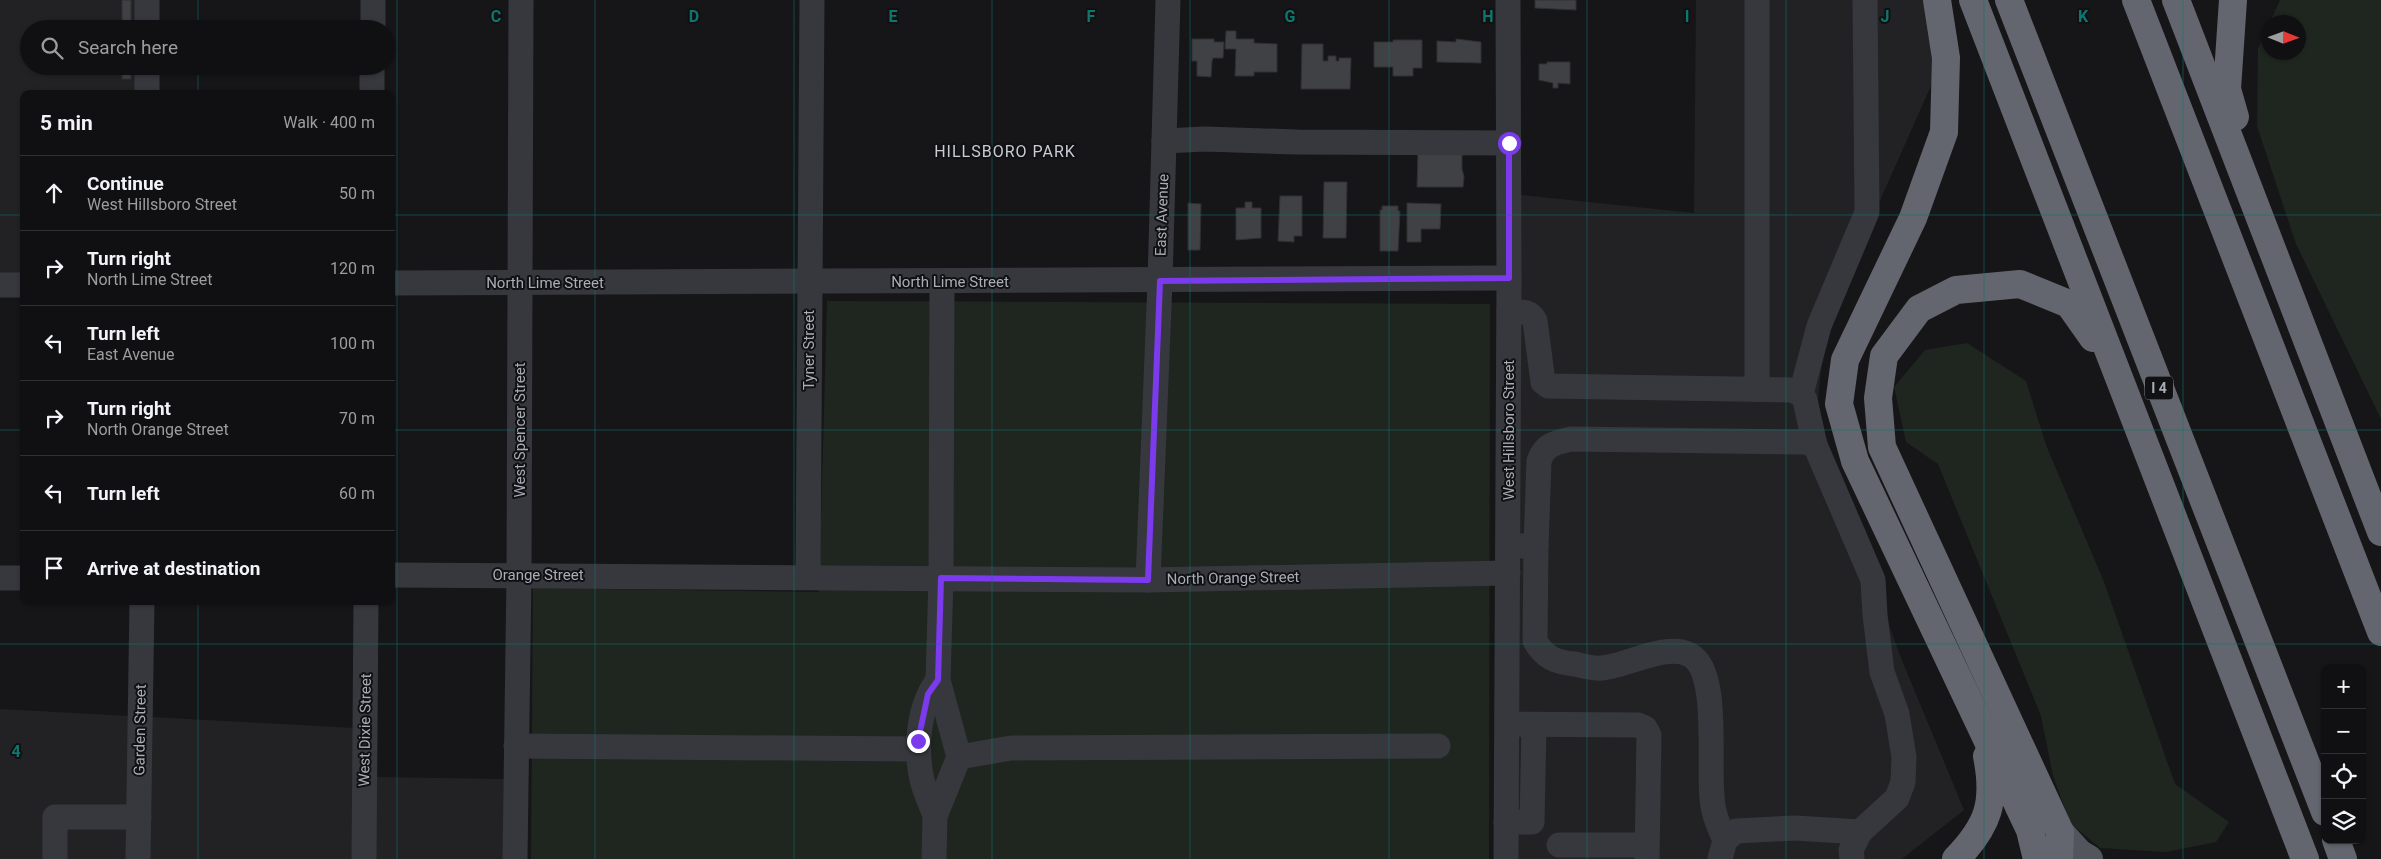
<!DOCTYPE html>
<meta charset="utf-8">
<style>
body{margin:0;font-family:Roboto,sans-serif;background:#1e1e20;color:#f1f3f6}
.controls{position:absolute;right:15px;bottom:15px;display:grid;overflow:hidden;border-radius:10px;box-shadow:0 1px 4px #0004}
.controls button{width:45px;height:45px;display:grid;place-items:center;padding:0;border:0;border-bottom:1px solid #303032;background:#101012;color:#f1f3f6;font:25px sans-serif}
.compass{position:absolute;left:2261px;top:15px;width:45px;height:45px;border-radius:50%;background:#101012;box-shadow:0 1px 4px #0004;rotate:91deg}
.stop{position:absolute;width:15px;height:15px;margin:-11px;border:4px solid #7c3aed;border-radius:50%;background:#fff}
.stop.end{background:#7c3aed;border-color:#fff;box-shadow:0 1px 5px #0008}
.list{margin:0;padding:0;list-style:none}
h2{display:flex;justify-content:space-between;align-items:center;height:65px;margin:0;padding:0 20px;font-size:21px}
h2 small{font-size:16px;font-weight:400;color:#9c9d9f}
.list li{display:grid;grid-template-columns:32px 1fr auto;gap:15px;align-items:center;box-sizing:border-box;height:75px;padding:0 20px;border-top:1px solid #303032}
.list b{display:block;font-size:19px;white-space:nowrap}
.list p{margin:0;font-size:16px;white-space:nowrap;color:#9c9d9f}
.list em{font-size:16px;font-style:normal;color:#9c9d9f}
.icon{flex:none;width:28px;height:28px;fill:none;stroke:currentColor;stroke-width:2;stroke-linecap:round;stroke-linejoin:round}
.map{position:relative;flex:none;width:2381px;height:859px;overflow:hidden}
.search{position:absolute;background:#101012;box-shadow:0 1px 4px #0004;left:20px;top:20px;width:375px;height:55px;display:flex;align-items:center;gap:12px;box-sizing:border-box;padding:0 18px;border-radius:28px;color:#9c9d9f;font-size:19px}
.panel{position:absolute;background:#101012;box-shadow:0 1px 4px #0004;left:20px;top:90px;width:375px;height:515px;border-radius:10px}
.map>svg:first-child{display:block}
.built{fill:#222225}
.green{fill:#1e261f}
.building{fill:#404145;stroke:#303034}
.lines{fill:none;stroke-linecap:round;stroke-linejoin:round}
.minor{stroke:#37383d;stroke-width:25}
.major{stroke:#53555c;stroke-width:28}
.highway{stroke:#63666e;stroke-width:28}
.route{stroke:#7c3aed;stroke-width:6}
.grid{fill:none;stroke:#0f766e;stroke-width:1;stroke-opacity:0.55}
.labels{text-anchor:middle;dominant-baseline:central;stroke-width:4;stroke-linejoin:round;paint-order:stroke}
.shield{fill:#111113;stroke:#7b7e86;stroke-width:1}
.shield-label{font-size:14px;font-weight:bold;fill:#a8adb8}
.street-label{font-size:15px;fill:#a8adb8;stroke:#111113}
.neighbourhood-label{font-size:16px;letter-spacing:1px;fill:#c9ccd4;stroke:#111113}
.grid-label{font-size:16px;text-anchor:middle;font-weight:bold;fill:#0f766e;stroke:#111113;stroke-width:4;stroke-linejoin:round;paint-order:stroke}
</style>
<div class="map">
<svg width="2381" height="859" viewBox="0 0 2381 859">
<rect width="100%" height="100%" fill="#161618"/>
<g class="built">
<polygon points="0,0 147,0 147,29 29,29 29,66 147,66 147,94 24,94 24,285 0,285"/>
<polygon points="1696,0 1925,0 1934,58 1934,79 1826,322 1816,419 1899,653 1964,810 1902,859 1517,859 1521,195 1694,213"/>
<polygon points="0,709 129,716 127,859 0,859"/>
<polygon points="151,717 354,728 352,859 150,859"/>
<polygon points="376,777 504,779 503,859 375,859"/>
</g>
<g class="green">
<polygon points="2280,0 2381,0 2381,419 2296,244 2257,126 2258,49 2268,25 2268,52 2298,52 2298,22 2270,22"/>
<polygon points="827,301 1490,304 1489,859 531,859 533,588 819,592"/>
<polygon points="1967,343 2026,381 2046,445 2104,582 2175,784 2229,822 2216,842 2166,852 2100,848 2070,823 2053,776 2041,716 1938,464 1906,442 1894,387 1925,350"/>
</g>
<g class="building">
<rect x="122" y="0" width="9" height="29"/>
<polygon points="1535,0 1576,0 1576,10 1535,8"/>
<polygon points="1226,31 1236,31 1236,39 1254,39 1254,43 1277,44 1277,72 1254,72 1254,76 1235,76 1236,49 1225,49"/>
<polygon points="1192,39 1214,39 1214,42 1224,42 1223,58 1213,58 1212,61 1211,77 1197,76 1197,61 1192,61"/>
<polygon points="1456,39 1481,42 1481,63 1437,62 1437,41 1456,42"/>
<polygon points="1393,40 1422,40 1422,68 1413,68 1413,76 1393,76 1393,67 1374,67 1374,42 1393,42"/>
<polygon points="1302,44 1323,44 1323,61 1328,61 1328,56 1336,56 1336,61 1339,61 1339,58 1351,58 1350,89 1301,89"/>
<polygon points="1547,62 1570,62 1570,84 1558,83 1558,88 1553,88 1553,83 1539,80 1539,64 1547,64"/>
<rect x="122" y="66" width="9" height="13"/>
<polygon points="1418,151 1462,152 1462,169 1464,177 1463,187 1417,187"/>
<polygon points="1324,182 1347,182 1346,238 1323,238"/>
<polygon points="1280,196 1302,196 1302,236 1294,236 1294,242 1278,241"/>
<polygon points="1245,202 1252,202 1252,208 1261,208 1261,238 1236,240 1236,208 1245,208"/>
<polygon points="1188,203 1201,204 1200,250 1188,250"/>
<polygon points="1407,203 1441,204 1440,229 1421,229 1421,242 1407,242"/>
<polygon points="1382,206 1398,206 1398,211 1400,211 1398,251 1380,251 1380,210 1382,210"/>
</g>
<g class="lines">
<g class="minor">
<polyline points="1757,0 1757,389"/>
<polyline points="147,29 147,0"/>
<polyline points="373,29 373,0"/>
<polyline points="147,94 147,66"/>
<polyline points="372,94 372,66"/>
<polyline points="1164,141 1205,139 1297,142 1509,143"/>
<polyline points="391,283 1509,278"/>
<polyline points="0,285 24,285"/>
<path d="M1509,312C1520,312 1530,310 1535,321L1543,382L1548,386L1791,390L1801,394L1805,400L1815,445"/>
<polyline points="1801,394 1819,326 1867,212 1865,0"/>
<path d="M1508,546H1536L1539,461C1545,444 1555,443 1571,439L1805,442L1815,445L1873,580L1875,615L1882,672L1897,714L1904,757L1903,782L1897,798L1860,832L1851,850L1852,859"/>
<path d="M1536,546L1535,641C1545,658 1555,662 1575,664C1583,666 1593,669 1601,668C1625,667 1666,642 1690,655C1723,673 1705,776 1714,811C1716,821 1721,831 1725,840"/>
<polyline points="391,575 1148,580 1508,573"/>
<polyline points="808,577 812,0"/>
<polyline points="0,578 24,578"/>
<polyline points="1148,580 1160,281 1168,0"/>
<polyline points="1507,724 1638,725 1645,728 1649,735 1647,859"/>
<polyline points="516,746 912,749 918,741"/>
<polyline points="959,757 1011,748 1438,746"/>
<path d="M935,816C931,804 925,792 922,780C915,748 918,706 938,680"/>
<polyline points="1506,822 1532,822 1534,725"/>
<polyline points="1559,845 1647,845"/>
<polyline points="55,859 55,817 139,817"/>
<polyline points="138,859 142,601"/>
<polyline points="364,859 366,601"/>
<polyline points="515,859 519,575 521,0"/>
<polyline points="934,859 935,816 959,757 938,680 941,578 942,282"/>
<polyline points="1506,859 1509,278 1508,0"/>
<polyline points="1720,859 1725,840 1736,831 1795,828 1860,832"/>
</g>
<polyline class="major" points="2060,832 2079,853 2089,859"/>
<g class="highway">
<polyline points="1937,0 1946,58 1944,132 1913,218 1845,360 1839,404 1855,461 2030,830 2037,859"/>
<polyline points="1973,0 2305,859"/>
<polyline points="2009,0 2325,812"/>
<polyline points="2136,0 2381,632"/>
<polyline points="2176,0 2381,532"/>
<polyline points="2233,0 2227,89 2235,117"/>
<polyline points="2336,840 2343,859"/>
<path d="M1956,859C1989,825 1996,802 1987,756"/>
<polyline points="2059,859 2060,832 1882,447 1878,398 1884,356 1919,309 1956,290 2020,284 2069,304 2093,338"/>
</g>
</g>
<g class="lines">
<polyline class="route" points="918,741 928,694 938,680 941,578 1148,580 1160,281 1509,278 1509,143"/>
</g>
<path class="grid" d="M198,0V29M397,0V859M595,0V859M794,0V859M992,0V859M1190,0V859M1389,0V859M1587,0V859M1786,0V859M1984,0V859M2183,0V859M198,66V94M0,215H24M391,215H2381M0,430H24M391,430H2381M198,601V859M0,644H2381"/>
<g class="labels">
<rect class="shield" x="2145" y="376.5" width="28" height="23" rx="4"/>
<g class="shield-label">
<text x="2159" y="388">I 4</text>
</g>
<g class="street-label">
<text transform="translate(1162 215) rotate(-88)">East Avenue</text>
<text x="950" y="282">North Lime Street</text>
<text x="545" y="283">North Lime Street</text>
<text transform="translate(809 350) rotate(-90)">Tyner Street</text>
<text transform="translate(520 430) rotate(-90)">West Spencer Street</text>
<text transform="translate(1509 430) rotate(-90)">West Hillsboro Street</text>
<text x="538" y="575">Orange Street</text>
<text transform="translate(1233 578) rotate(-1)">North Orange Street</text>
<text transform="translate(140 730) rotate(-89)">Garden Street</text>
<text transform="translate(365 730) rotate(-89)">West Dixie Street</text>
</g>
<g class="neighbourhood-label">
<text x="1005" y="151">HILLSBORO PARK</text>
</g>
</g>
<g class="grid-label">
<text x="496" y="22">C</text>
<text x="694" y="22">D</text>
<text x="893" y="22">E</text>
<text x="1091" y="22">F</text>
<text x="1290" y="22">G</text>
<text x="1488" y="22">H</text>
<text x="1687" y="22">I</text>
<text x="1885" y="22">J</text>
<text x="2083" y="22">K</text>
<text x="16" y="757">4</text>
</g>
</svg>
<div class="controls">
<button>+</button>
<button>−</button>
<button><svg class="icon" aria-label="locate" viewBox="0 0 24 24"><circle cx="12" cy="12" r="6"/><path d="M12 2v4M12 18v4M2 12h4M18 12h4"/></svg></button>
<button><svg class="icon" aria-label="layers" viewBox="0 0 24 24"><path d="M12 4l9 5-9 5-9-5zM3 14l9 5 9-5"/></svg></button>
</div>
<svg class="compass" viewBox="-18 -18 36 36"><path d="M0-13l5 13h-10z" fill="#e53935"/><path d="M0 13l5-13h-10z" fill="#9c9d9f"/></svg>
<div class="stop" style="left:1509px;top:143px"></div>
<div class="stop end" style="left:918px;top:741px"></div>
<div class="search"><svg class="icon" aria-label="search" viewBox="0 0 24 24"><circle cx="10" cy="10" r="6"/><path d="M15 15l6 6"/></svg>Search here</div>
<section class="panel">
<h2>5 min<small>Walk · 400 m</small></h2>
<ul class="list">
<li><svg class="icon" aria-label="ahead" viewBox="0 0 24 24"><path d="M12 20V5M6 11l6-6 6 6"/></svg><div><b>Continue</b><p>West Hillsboro Street</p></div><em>50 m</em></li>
<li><svg class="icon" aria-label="right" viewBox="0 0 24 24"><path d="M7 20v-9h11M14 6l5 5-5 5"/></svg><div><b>Turn right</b><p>North Lime Street</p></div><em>120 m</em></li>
<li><svg class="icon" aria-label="left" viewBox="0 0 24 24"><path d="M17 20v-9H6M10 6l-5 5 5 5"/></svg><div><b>Turn left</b><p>East Avenue</p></div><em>100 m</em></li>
<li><svg class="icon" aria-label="right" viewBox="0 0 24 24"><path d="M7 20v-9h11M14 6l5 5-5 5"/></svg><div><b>Turn right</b><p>North Orange Street</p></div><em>70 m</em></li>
<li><svg class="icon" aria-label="left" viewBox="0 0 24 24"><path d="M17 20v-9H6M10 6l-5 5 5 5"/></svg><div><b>Turn left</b></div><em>60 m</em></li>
<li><svg class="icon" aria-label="arrive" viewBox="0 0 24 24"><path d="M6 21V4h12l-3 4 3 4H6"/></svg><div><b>Arrive at destination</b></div></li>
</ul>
</section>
</div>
